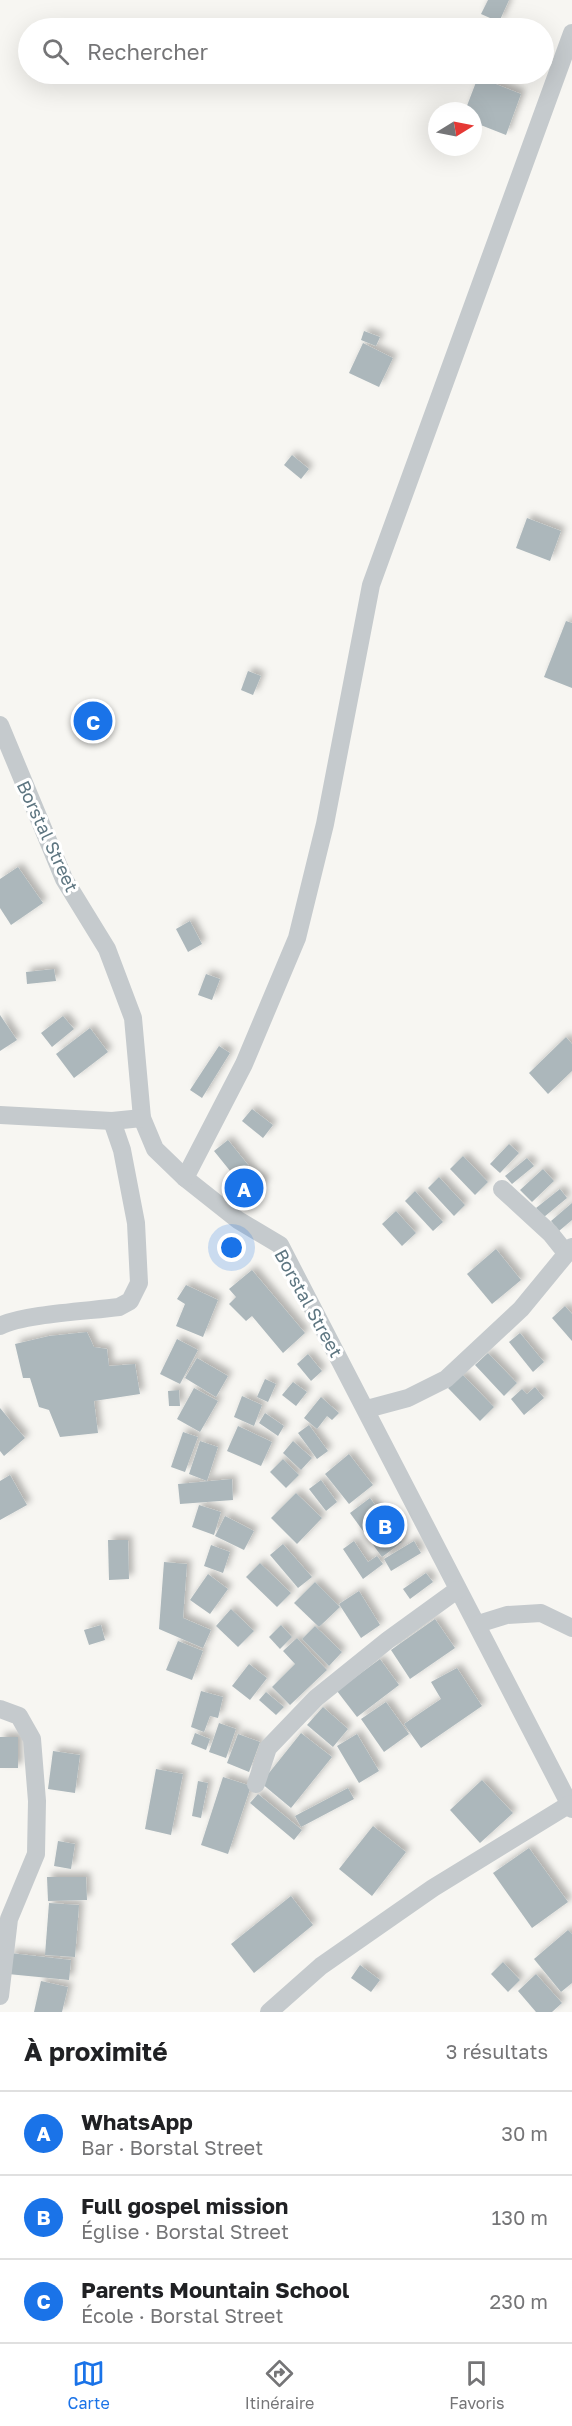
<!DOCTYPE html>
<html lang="fr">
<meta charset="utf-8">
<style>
body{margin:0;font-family:"Golos Text",sans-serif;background:#f6f6f6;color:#202124}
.compass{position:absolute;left:428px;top:102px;width:54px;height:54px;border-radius:50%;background:#fff;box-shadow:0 6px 24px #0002;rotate:80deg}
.you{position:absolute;left:232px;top:1248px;width:21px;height:21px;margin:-15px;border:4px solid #fff;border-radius:50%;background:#1a73e8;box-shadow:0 0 0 9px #1a73e833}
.badge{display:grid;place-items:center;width:39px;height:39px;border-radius:50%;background:#1a73e8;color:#fff;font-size:20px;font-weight:700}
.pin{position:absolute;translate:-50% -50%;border:3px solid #fff;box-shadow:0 2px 6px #0006}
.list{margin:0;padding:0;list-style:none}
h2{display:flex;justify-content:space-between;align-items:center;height:78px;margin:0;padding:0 24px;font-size:26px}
h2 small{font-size:20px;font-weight:400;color:#757577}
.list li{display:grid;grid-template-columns:39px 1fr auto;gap:18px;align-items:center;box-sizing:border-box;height:84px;padding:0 24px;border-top:2px solid #e0e0e0}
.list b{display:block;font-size:22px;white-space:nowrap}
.list p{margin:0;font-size:20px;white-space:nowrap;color:#757577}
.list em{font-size:20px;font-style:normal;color:#757577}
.icon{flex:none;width:33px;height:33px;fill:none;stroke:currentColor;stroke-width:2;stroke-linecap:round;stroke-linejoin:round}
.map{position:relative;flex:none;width:572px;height:2012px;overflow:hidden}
.search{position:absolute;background:#fff;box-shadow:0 6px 24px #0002;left:18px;right:18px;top:18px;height:66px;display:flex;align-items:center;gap:15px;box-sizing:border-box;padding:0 21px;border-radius:33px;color:#757577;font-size:22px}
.sheet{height:330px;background:#fff}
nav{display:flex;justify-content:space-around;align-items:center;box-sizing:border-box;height:84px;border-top:2px solid #e0e0e0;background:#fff;font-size:16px;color:#757577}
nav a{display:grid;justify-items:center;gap:3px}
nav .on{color:#1a73e8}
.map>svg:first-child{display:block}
.building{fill:#acb7bb;filter:url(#shadow)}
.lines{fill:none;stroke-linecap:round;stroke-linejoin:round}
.minor{stroke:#c5cacd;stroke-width:18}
.labels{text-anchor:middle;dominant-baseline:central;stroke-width:6;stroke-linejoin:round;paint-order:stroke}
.street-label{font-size:18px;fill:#5e7681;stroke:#fff}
</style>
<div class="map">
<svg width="572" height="2012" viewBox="0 0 572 2012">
<defs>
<filter id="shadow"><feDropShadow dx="4.5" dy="-4.5" stdDeviation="3" flood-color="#0004"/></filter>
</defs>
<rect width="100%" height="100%" fill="#f7f6f2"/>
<g class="building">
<polygon points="488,0 509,0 499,22 481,14"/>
<polygon points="478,77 521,94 506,135 473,122 473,111 465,111"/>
<polygon points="364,331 380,337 376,346 361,340"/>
<polygon points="363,343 393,358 379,387 349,373"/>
<polygon points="292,455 309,469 301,479 284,465"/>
<polygon points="527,518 561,531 550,561 516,548"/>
<polygon points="566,621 572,623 572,688 544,677"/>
<polygon points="248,671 261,676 253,695 241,690"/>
<polygon points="18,867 43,903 11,925 0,908 0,879"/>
<polygon points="190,921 202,944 188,952 176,929"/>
<polygon points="54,969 56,981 27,984 26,972"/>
<polygon points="206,974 220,979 212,1000 198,995"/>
<polygon points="0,1015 17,1040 0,1051"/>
<polygon points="63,1016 74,1029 52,1047 41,1033"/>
<polygon points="90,1028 108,1052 74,1078 56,1054"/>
<polygon points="566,1037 572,1044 572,1071 548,1094 529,1073"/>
<polygon points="219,1046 230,1053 202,1098 190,1090"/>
<polygon points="252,1109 273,1125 263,1138 242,1121"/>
<polygon points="228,1140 257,1176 259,1174 266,1183 252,1195 248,1189 238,1197 227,1184 235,1177 214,1151"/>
<polygon points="509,1144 519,1153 500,1173 490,1164"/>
<polygon points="463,1156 488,1182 475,1195 450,1169"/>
<polygon points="527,1158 534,1166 512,1184 505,1176"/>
<polygon points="543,1169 554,1181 532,1202 520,1190"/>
<polygon points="439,1177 465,1205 454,1216 428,1188"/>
<polygon points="560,1189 567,1198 544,1217 536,1208"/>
<polygon points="415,1191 443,1222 433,1231 405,1201"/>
<polygon points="572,1203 572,1220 559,1231 551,1221"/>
<polygon points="396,1211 416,1233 402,1246 382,1224"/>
<polygon points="496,1249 521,1280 492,1304 467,1274"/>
<polygon points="252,1270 305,1333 283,1353 252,1316 246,1321 229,1304 236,1297 229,1289"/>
<polygon points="186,1285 218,1300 203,1337 176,1326 185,1304 177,1299"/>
<polygon points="565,1306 572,1314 572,1341 552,1318"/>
<polygon points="87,1332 94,1347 107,1349 109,1366 135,1364 140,1394 94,1401 98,1433 60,1437 49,1410 39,1407 30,1378 23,1378 15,1344 49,1336"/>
<polygon points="520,1333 544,1362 533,1372 509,1342"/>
<polygon points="177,1339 198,1350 180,1384 160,1374"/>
<polygon points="488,1353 517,1383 504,1396 475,1365"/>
<polygon points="308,1354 322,1371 311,1381 297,1364"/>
<polygon points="197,1358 228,1376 216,1397 185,1378"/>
<polygon points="462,1374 494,1407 480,1421 448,1388"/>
<polygon points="265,1379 276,1384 268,1402 257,1397"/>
<polygon points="293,1382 307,1392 296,1406 282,1395"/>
<polygon points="535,1387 544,1398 524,1415 511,1399 522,1389 527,1394"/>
<polygon points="194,1388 218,1401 200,1432 177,1419"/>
<polygon points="179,1390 180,1406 169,1406 168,1391"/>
<polygon points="242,1396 262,1405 254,1426 234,1417"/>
<polygon points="321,1397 339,1413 332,1420 327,1416 317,1429 304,1418"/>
<polygon points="0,1408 25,1438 4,1456 0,1451"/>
<polygon points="265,1413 284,1426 278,1436 259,1423"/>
<polygon points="309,1425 328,1451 317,1459 298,1433"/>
<polygon points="238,1426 272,1442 261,1466 227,1451"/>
<polygon points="183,1432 198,1437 185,1472 171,1467"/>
<polygon points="200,1441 218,1447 207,1481 189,1474"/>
<polygon points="293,1441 312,1458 301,1470 283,1453"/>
<polygon points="349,1454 373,1485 349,1504 325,1474"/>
<polygon points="283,1459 299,1475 286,1488 270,1472"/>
<polygon points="10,1475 27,1505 0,1520 0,1481"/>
<polygon points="232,1479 233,1500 180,1504 178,1484"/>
<polygon points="321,1480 337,1502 326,1511 309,1489"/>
<polygon points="296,1493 322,1518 297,1544 271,1518"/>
<polygon points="370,1498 402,1542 382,1557 350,1513"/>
<polygon points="199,1505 221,1512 214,1535 192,1527"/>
<polygon points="225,1516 254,1531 244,1550 215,1536"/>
<polygon points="108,1540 128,1540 129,1579 109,1580"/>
<polygon points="354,1541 368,1562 377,1556 383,1564 363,1579 343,1549"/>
<polygon points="414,1541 421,1553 391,1571 384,1559"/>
<polygon points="283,1544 312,1577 298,1588 270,1555"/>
<polygon points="211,1545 230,1552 223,1573 204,1566"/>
<polygon points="164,1562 187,1564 183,1618 211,1630 203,1648 159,1629"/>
<polygon points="260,1563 291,1593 277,1607 246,1577"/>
<polygon points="426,1573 433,1582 410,1599 403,1589"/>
<polygon points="208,1574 228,1589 210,1614 190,1600"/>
<polygon points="315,1582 340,1607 319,1627 294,1603"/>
<polygon points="359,1591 380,1625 361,1638 339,1604"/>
<polygon points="231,1609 254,1631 238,1647 216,1626"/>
<polygon points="435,1619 455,1648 410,1679 391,1650"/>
<polygon points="101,1625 105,1640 89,1645 84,1630"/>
<polygon points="281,1625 292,1637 280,1649 269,1637"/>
<polygon points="315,1626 342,1652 329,1666 302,1639"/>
<polygon points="297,1638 327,1670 290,1705 272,1687 295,1664 283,1651"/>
<polygon points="178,1641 203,1651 192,1680 166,1670"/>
<polygon points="380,1659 399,1685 357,1717 337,1691"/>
<polygon points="249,1664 267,1678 250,1700 232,1686"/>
<polygon points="457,1668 482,1706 421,1748 404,1724 441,1699 431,1682"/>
<polygon points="201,1691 223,1697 218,1718 210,1716 204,1732 191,1727"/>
<polygon points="266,1692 284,1707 276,1715 259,1700"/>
<polygon points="386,1702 409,1734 384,1752 361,1719"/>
<polygon points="323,1707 348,1729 333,1747 307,1725"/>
<polygon points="219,1723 236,1729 226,1758 209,1752"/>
<polygon points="195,1733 210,1739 206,1750 191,1744"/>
<polygon points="301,1733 332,1757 291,1808 261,1783"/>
<polygon points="238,1734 260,1742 249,1772 227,1763"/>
<polygon points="357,1734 379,1771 359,1783 337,1746"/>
<rect x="0" y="1737" width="18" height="31"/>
<polygon points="53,1751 80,1755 75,1793 48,1789"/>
<polygon points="156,1769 183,1774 171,1835 145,1829"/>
<polygon points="223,1777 251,1786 228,1854 201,1845"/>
<polygon points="482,1780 513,1813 480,1843 450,1810"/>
<polygon points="198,1781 208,1783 201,1818 192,1816"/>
<polygon points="348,1788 354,1799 301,1827 295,1816"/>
<polygon points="258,1794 302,1830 294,1840 250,1803"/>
<polygon points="373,1826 406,1852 372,1896 339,1869"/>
<polygon points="58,1841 75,1844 71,1869 54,1866"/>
<polygon points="529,1848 568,1902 532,1928 493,1873"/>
<polygon points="47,1877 86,1877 87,1900 48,1901"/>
<polygon points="291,1896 313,1925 254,1973 231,1944"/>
<polygon points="49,1903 79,1905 75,1957 45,1955"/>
<polygon points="568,1930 572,1934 572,1983 561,1992 534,1959"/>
<polygon points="10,1953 71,1960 69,1980 8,1974"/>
<polygon points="503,1962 520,1980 508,1992 491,1974"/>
<polygon points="360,1965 380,1980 371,1992 351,1978"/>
<polygon points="536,1974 562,2003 552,2012 536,2012 518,1991"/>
<polygon points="41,1981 68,1987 62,2012 34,2012"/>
</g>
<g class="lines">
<g class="minor">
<polyline points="0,725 64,879 107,949 133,1018 142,1118 155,1149 185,1178 238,1220 280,1245 572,1809"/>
<polyline points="0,1115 112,1121 142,1118"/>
<polyline points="185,1178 244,1064 297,938 325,824 371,585 572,33"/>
<polyline points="502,1189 550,1233 566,1253"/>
<path d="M0,1326C23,1314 90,1311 119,1307L130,1301L139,1283L136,1223L122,1150L112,1121"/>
<polyline points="367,1409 408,1398 446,1379 521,1309 572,1247"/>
<polyline points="478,1624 507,1615 541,1613 572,1628"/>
<polyline points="0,1709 19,1716 32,1739 37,1801 36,1854 9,1919 0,1996"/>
<polyline points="256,1784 268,1748 316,1698 388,1640 457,1590"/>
<polyline points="269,2012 321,1966 433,1888 570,1804"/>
</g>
</g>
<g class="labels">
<g class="street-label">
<text transform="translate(48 836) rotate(65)">Borstal Street</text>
<text transform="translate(309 1303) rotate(61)">Borstal Street</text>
</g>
</g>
</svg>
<svg class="compass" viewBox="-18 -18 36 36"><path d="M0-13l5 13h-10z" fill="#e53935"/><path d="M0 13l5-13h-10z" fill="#757577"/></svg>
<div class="you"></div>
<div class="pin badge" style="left:244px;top:1188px">A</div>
<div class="pin badge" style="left:385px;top:1525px">B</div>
<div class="pin badge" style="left:93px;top:721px">C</div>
<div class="search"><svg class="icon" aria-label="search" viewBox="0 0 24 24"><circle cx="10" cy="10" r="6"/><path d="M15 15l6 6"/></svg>Rechercher</div>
</div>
<section class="sheet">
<h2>À proximité<small>3 résultats</small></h2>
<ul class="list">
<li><span class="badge">A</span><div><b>WhatsApp</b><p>Bar · Borstal Street</p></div><em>30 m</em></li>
<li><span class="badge">B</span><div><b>Full gospel mission</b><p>Église · Borstal Street</p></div><em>130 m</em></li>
<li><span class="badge">C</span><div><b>Parents Mountain School</b><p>École · Borstal Street</p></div><em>230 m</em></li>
</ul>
</section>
<nav>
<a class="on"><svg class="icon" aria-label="map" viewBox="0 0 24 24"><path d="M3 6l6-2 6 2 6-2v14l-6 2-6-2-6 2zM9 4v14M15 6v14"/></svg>Carte</a>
<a><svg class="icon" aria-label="directions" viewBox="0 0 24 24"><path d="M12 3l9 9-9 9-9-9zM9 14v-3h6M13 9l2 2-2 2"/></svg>Itinéraire</a>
<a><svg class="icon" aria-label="saved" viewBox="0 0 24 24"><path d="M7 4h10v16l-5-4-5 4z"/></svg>Favoris</a>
</nav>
